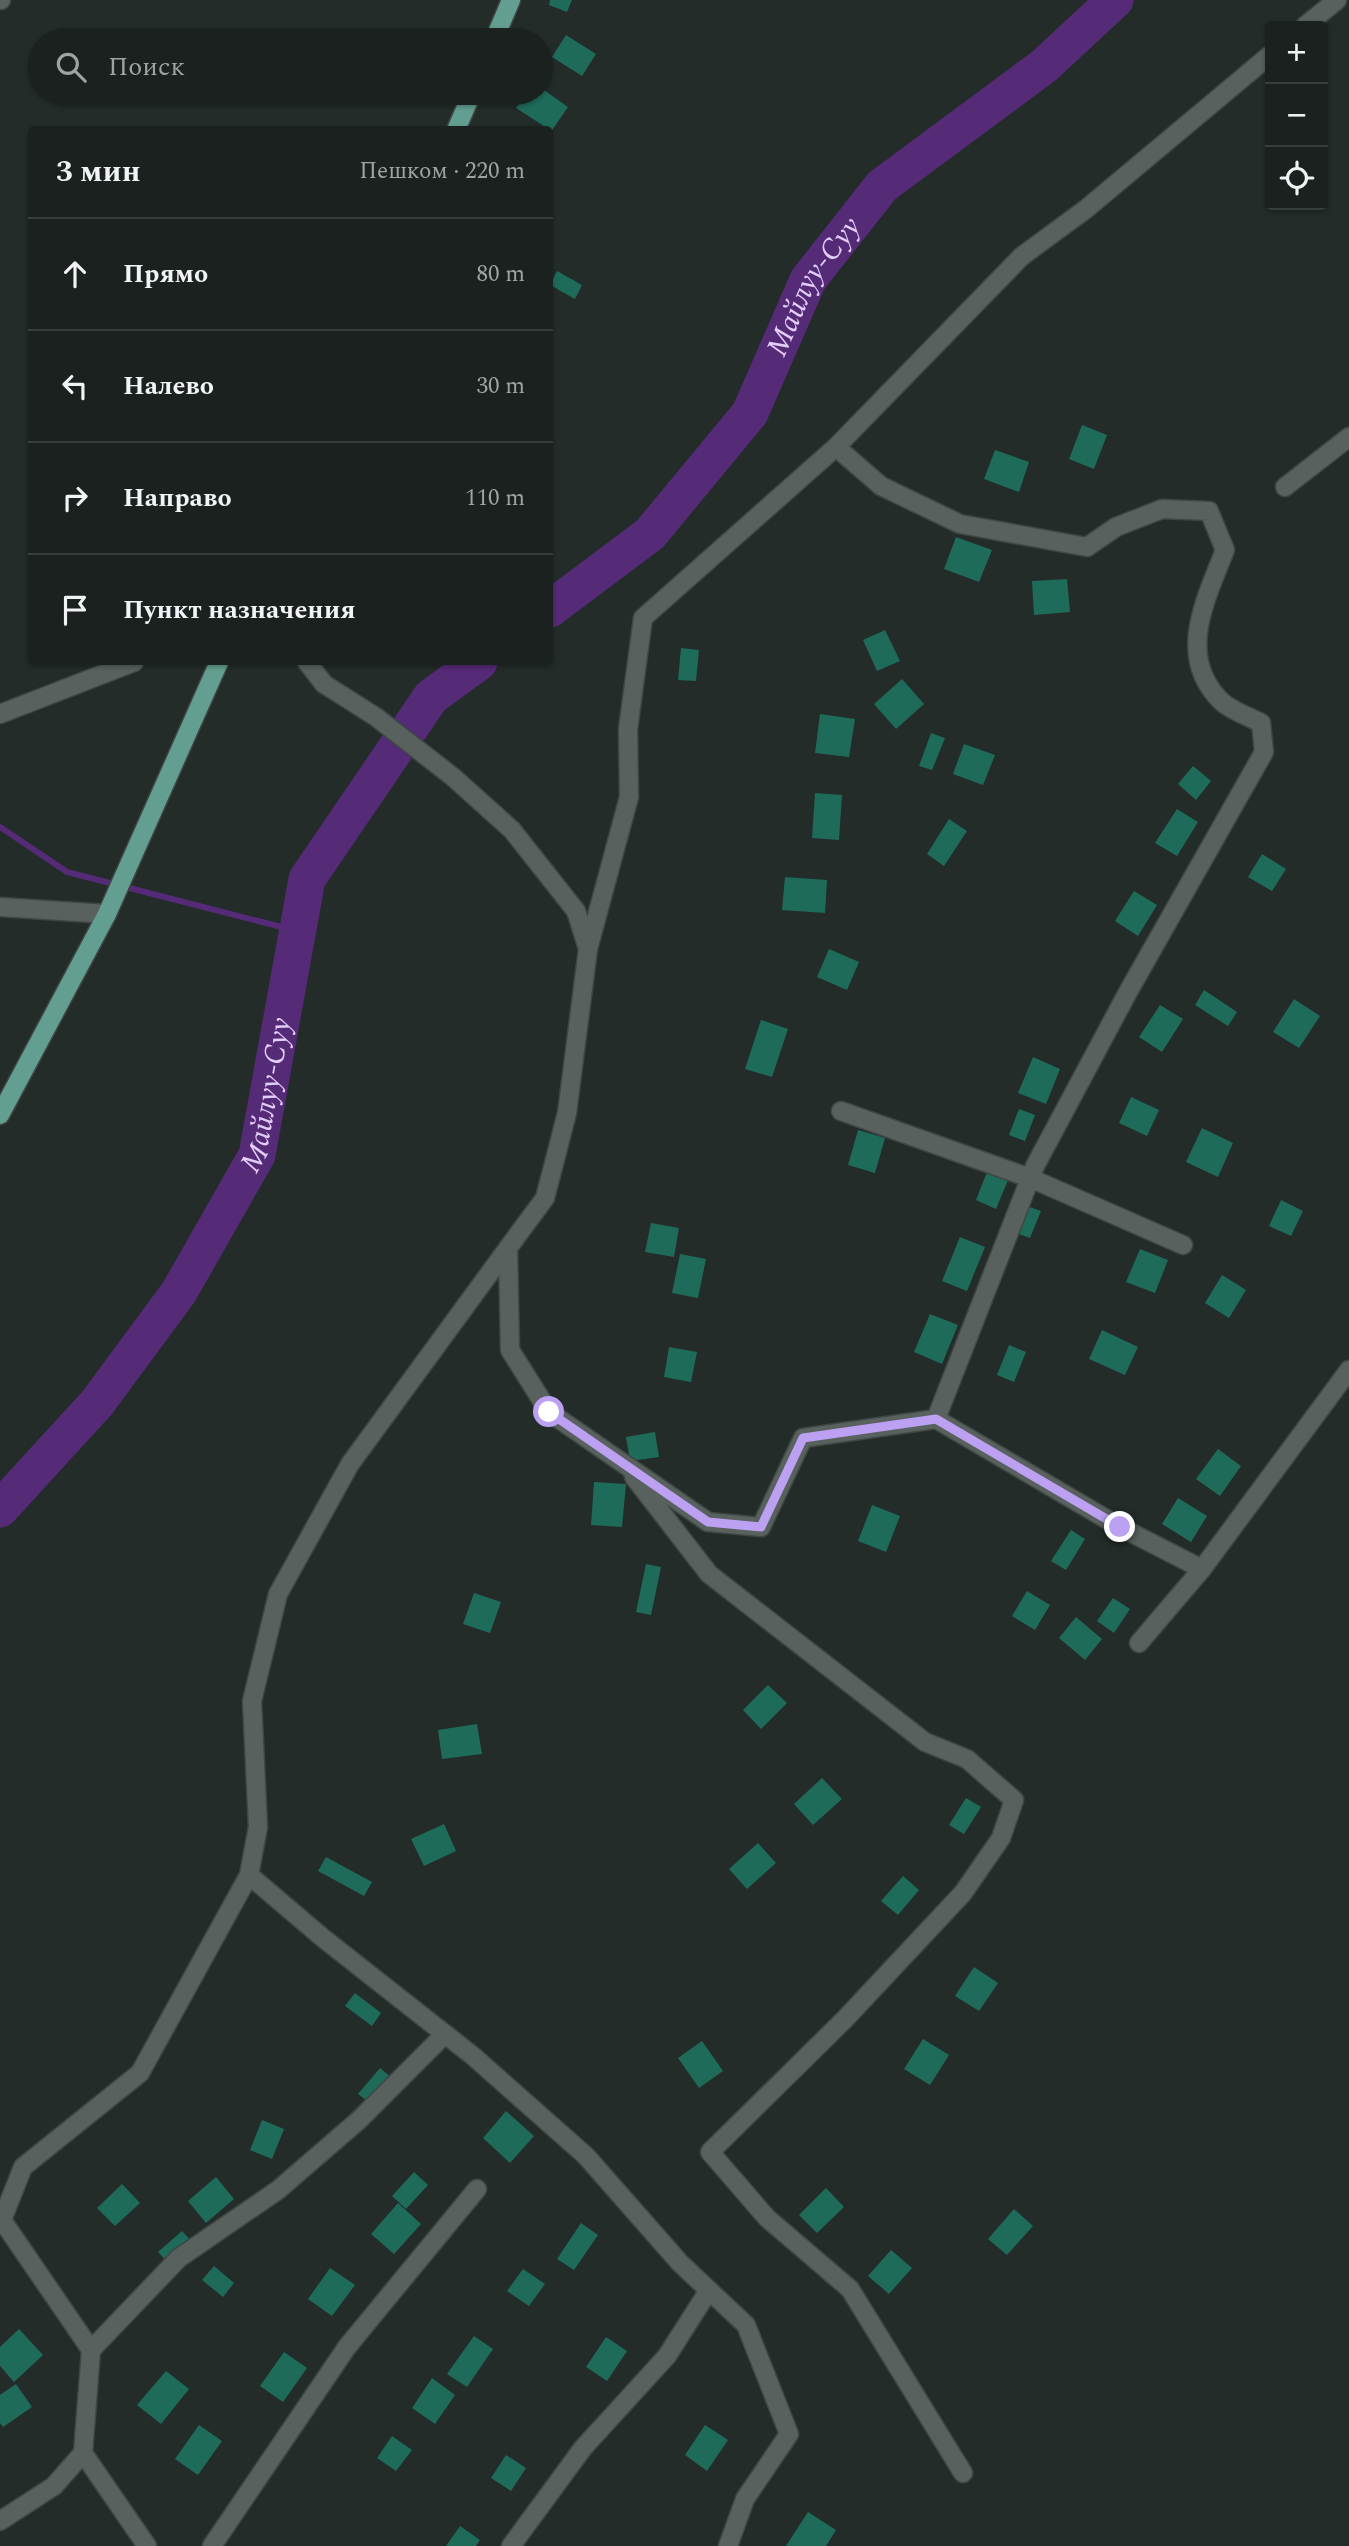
<!DOCTYPE html>
<html lang="ru">
<meta charset="utf-8">
<style>
body{margin:0;font-family:Spectral,serif;background:#232928;color:#f1f3f6}
.controls{position:absolute;right:21px;top:21px;display:grid;overflow:hidden;border-radius:7px;box-shadow:0 2px 5px #0004}
.controls button{width:63px;height:63px;display:grid;place-items:center;padding:0;border:0;border-bottom:2px solid #383e3d;background:#1a211f;color:#f1f3f6;font:35px sans-serif}
.stop{position:absolute;width:21px;height:21px;margin:-16px;border:5px solid #bca0f2;border-radius:50%;background:#fff}
.stop.end{background:#bca0f2;border-color:#fff;box-shadow:0 2px 7px #0008}
.list{margin:0;padding:0;list-style:none}
h2{display:flex;justify-content:space-between;align-items:center;height:91px;margin:0;padding:0 28px;font-size:30px}
h2 small{font-size:23px;font-weight:400;color:#9fa3a4}
.list li{display:grid;grid-template-columns:46px 1fr auto;gap:21px;align-items:center;box-sizing:border-box;height:112px;padding:0 28px;border-top:2px solid #383e3d}
.list b{display:block;font-size:26px;white-space:nowrap}
.list em{font-size:23px;font-style:normal;color:#9fa3a4}
.icon{flex:none;width:38px;height:38px;fill:none;stroke:currentColor;stroke-width:2;stroke-linecap:round;stroke-linejoin:round}
.map{position:relative;flex:none;width:1349px;height:2546px;overflow:hidden}
.search{position:absolute;background:#1a211f;box-shadow:0 2px 5px #0004;left:28px;top:28px;width:525px;height:77px;display:flex;align-items:center;gap:18px;box-sizing:border-box;padding:0 24px;border-radius:38px;color:#9fa3a4;font-size:26px}
.panel{position:absolute;background:#1a211f;box-shadow:0 2px 5px #0004;left:28px;top:126px;width:525px;height:539px;border-radius:7px}
.map>svg:first-child{display:block}
.lines{fill:none;stroke-linecap:round;stroke-linejoin:round}
.stream{stroke:#552a77;stroke-width:6}
.river{stroke:#552a77;stroke-width:37}
.building{fill:#1f6b5a}
.minor-casing{stroke:#3f4644;stroke-width:21}
.major-casing{stroke:#3f4644;stroke-width:21}
.minor{stroke:#58615e;stroke-width:18}
.major{stroke:#639f90;stroke-width:18}
.route{stroke:#bca0f2;stroke-width:9}
.labels{text-anchor:middle;dominant-baseline:central;stroke-width:5;stroke-linejoin:round;paint-order:stroke}
.water-label{font-size:30px;font-style:italic;fill:#e3cdf9;stroke:#232c29}
</style>
<div class="map">
<svg width="1349" height="2546" viewBox="0 0 1349 2546">
<rect width="100%" height="100%" fill="#232c29"/>
<g class="lines">
<polyline class="stream" points="0,827 67,872 297,931"/>
<g class="river">
<path id="s1" d="M550,609L650,534L750,413L808,280L882,186L1044,66L1115,0"/>
<path id="s2" d="M0,1509L97,1403L179,1292L257,1155L307,879L431,697L479,662"/>
</g>
</g>
<g class="building">
<polygon points="550,0 572,0 567,12 549,5"/>
<polygon points="566,35 596,54 582,76 552,57"/>
<polygon points="541,88 568,107 550,133 550,130 516,108 527,93 541,93"/>
<polygon points="557,271 582,285 575,299 550,285"/>
<polygon points="1082,425 1107,435 1094,469 1069,459"/>
<polygon points="995,450 1029,462 1019,492 984,479"/>
<polygon points="956,537 992,550 979,582 944,569"/>
<polygon points="1067,579 1070,612 1034,615 1032,581"/>
<polygon points="885,630 900,661 877,671 863,640"/>
<polygon points="681,648 699,650 696,681 678,680"/>
<polygon points="902,679 924,704 896,729 874,704"/>
<polygon points="820,714 855,719 849,757 815,753"/>
<polygon points="931,733 945,738 932,770 919,766"/>
<polygon points="964,744 995,755 983,785 953,774"/>
<polygon points="1193,766 1211,781 1196,800 1178,784"/>
<polygon points="815,793 842,795 839,840 812,838"/>
<polygon points="1177,809 1198,822 1177,856 1155,843"/>
<polygon points="949,819 967,831 944,866 927,854"/>
<polygon points="1262,854 1286,869 1272,891 1248,877"/>
<polygon points="785,877 827,880 825,913 782,910"/>
<polygon points="1134,891 1157,905 1138,936 1115,921"/>
<polygon points="829,949 859,962 847,990 817,977"/>
<polygon points="1204,990 1237,1012 1228,1026 1195,1005"/>
<polygon points="1294,999 1320,1016 1299,1048 1273,1032"/>
<polygon points="1160,1005 1183,1019 1162,1052 1139,1037"/>
<polygon points="761,1020 788,1029 772,1077 745,1069"/>
<polygon points="1033,1057 1060,1069 1046,1104 1018,1093"/>
<polygon points="1131,1097 1159,1110 1147,1136 1119,1123"/>
<polygon points="1019,1109 1035,1115 1025,1141 1009,1135"/>
<polygon points="1202,1128 1233,1143 1218,1177 1186,1162"/>
<polygon points="858,1130 885,1138 875,1173 848,1165"/>
<polygon points="987,1172 1008,1180 996,1209 976,1200"/>
<polygon points="1281,1200 1303,1211 1291,1236 1269,1226"/>
<polygon points="1027,1206 1041,1211 1030,1238 1016,1233"/>
<polygon points="651,1223 679,1228 674,1257 645,1252"/>
<polygon points="960,1237 985,1247 967,1291 942,1281"/>
<polygon points="1140,1249 1168,1260 1155,1293 1126,1282"/>
<polygon points="680,1254 706,1259 698,1298 672,1293"/>
<polygon points="1222,1275 1246,1290 1229,1318 1205,1303"/>
<polygon points="930,1314 958,1325 942,1364 914,1352"/>
<polygon points="1102,1330 1138,1347 1125,1375 1089,1359"/>
<polygon points="1009,1345 1026,1352 1014,1382 997,1375"/>
<polygon points="669,1347 697,1352 691,1382 664,1377"/>
<polygon points="655,1432 659,1457 630,1461 626,1437"/>
<polygon points="1218,1449 1241,1466 1220,1496 1196,1479"/>
<polygon points="594,1482 626,1484 622,1527 591,1525"/>
<polygon points="1178,1498 1207,1516 1191,1542 1162,1524"/>
<polygon points="872,1505 900,1516 886,1552 858,1541"/>
<polygon points="1071,1530 1085,1539 1066,1570 1051,1561"/>
<polygon points="646,1564 661,1567 651,1615 636,1612"/>
<polygon points="1027,1591 1050,1605 1035,1630 1012,1616"/>
<polygon points="474,1593 501,1602 490,1633 463,1624"/>
<polygon points="1113,1598 1130,1609 1114,1633 1097,1621"/>
<polygon points="1076,1617 1102,1639 1085,1660 1059,1638"/>
<polygon points="768,1685 787,1703 761,1729 743,1710"/>
<polygon points="477,1724 482,1754 442,1759 438,1730"/>
<polygon points="822,1778 842,1799 813,1825 794,1804"/>
<polygon points="966,1798 981,1807 964,1834 949,1825"/>
<polygon points="444,1824 456,1851 424,1866 411,1839"/>
<polygon points="758,1843 776,1863 747,1889 729,1869"/>
<polygon points="326,1857 372,1882 364,1896 318,1871"/>
<polygon points="903,1876 919,1890 898,1915 881,1901"/>
<polygon points="974,1967 998,1983 979,2011 955,1996"/>
<polygon points="355,1993 381,2013 372,2026 345,2006"/>
<polygon points="923,2039 949,2055 930,2085 904,2069"/>
<polygon points="702,2041 723,2071 699,2088 678,2058"/>
<polygon points="380,2068 392,2078 371,2104 358,2094"/>
<polygon points="506,2111 534,2136 510,2163 483,2138"/>
<polygon points="262,2120 284,2129 272,2159 250,2150"/>
<polygon points="414,2172 428,2185 406,2209 392,2196"/>
<polygon points="216,2177 234,2199 206,2223 188,2201"/>
<polygon points="122,2184 140,2203 115,2226 97,2208"/>
<polygon points="826,2188 844,2207 817,2233 799,2215"/>
<polygon points="398,2203 421,2224 394,2254 371,2234"/>
<polygon points="1014,2209 1033,2226 1007,2255 988,2239"/>
<polygon points="581,2223 598,2235 574,2270 557,2259"/>
<polygon points="182,2231 192,2242 168,2263 158,2252"/>
<polygon points="891,2250 912,2268 889,2294 868,2276"/>
<polygon points="214,2266 234,2283 223,2297 202,2280"/>
<polygon points="330,2268 355,2285 332,2316 308,2299"/>
<polygon points="523,2269 545,2284 529,2306 507,2291"/>
<polygon points="19,2329 43,2355 14,2382 0,2366 0,2347"/>
<polygon points="474,2336 493,2349 467,2387 447,2374"/>
<polygon points="606,2337 627,2351 607,2381 586,2367"/>
<polygon points="284,2352 307,2368 283,2402 260,2386"/>
<polygon points="166,2371 189,2389 161,2424 137,2405"/>
<polygon points="432,2378 455,2395 435,2424 412,2408"/>
<polygon points="16,2384 32,2407 3,2427 0,2423 0,2395"/>
<polygon points="199,2425 222,2441 198,2475 175,2459"/>
<polygon points="705,2425 728,2440 707,2471 685,2455"/>
<polygon points="392,2436 412,2450 396,2471 377,2458"/>
<polygon points="506,2455 526,2468 511,2491 491,2478"/>
<polygon points="808,2512 836,2530 826,2546 786,2546"/>
<polygon points="460,2526 480,2540 476,2546 446,2546"/>
</g>
<g class="lines">
<g class="minor-casing">
<g id="minor">
<polyline points="0,0 1,0"/>
<polyline points="1305,26 1337,0"/>
<path d="M836,447L881,486L960,524L1087,547L1116,527L1162,509L1209,511L1225,550C1206,599 1175,657 1222,702C1232,711 1250,717 1261,723L1264,752L1128,992L1035,1166L936,1419"/>
<polyline points="1285,487 1349,437"/>
<polyline points="307,662 324,684 376,717 453,777 512,830 576,911 588,949 567,1113 545,1198 508,1248 510,1350 549,1412 708,1522 761,1527 803,1438 936,1419 1120,1527 1202,1569"/>
<polyline points="0,714 134,662"/>
<polyline points="0,907 107,914"/>
<polyline points="588,949 629,797 628,729 643,618 836,447 1022,256 1086,209 1270,55"/>
<polyline points="841,1111 1030,1178 1183,1245"/>
<polyline points="634,1477 709,1574 925,1742 967,1759 1014,1800 1001,1838 963,1893 845,2019 710,2152 767,2218 850,2289 963,2473"/>
<polyline points="1139,1643 1202,1569 1349,1370"/>
<polyline points="249,1875 323,1938 473,2056 586,2156 680,2263 746,2325 789,2434 745,2499 728,2546"/>
<polyline points="91,2350 179,2258 278,2190 359,2120 445,2034"/>
<polyline points="0,2521 54,2486 83,2453"/>
<polyline points="147,2546 83,2453 91,2350 2,2220 23,2167 140,2073 249,1875 258,1827 252,1701 278,1594 350,1464 508,1248"/>
<polyline points="212,2546 347,2347 477,2189"/>
<polyline points="511,2546 583,2448 667,2356 709,2290"/>
</g>
</g>
<g class="major-casing">
<g id="major">
<polyline points="494,40 511,0"/>
<polyline points="456,130 472,93"/>
<polyline points="0,1115 107,914 219,662"/>
</g>
</g>
<use href="#minor" class="minor"/>
<use href="#major" class="major"/>
</g>
<g class="lines">
<polyline class="route" points="549,1412 708,1522 761,1527 803,1438 936,1419 1120,1527"/>
</g>
<g class="labels">
<g class="water-label">
<text stroke="none"><textPath href="#s1" startOffset="424">Майлуу-Суу</textPath></text>
<text stroke="none"><textPath href="#s2" startOffset="500">Майлуу-Суу</textPath></text>
</g>
</g>
</svg>
<div class="controls">
<button>+</button>
<button>−</button>
<button><svg class="icon" aria-label="locate" viewBox="0 0 24 24"><circle cx="12" cy="12" r="6"/><path d="M12 2v4M12 18v4M2 12h4M18 12h4"/></svg></button>
</div>
<div class="stop" style="left:549px;top:1412px"></div>
<div class="stop end" style="left:1120px;top:1527px"></div>
<div class="search"><svg class="icon" aria-label="search" viewBox="0 0 24 24"><circle cx="10" cy="10" r="6"/><path d="M15 15l6 6"/></svg>Поиск</div>
<section class="panel">
<h2>3 мин<small>Пешком · 220 m</small></h2>
<ul class="list">
<li><svg class="icon" aria-label="ahead" viewBox="0 0 24 24"><path d="M12 20V5M6 11l6-6 6 6"/></svg><div><b>Прямо</b></div><em>80 m</em></li>
<li><svg class="icon" aria-label="left" viewBox="0 0 24 24"><path d="M17 20v-9H6M10 6l-5 5 5 5"/></svg><div><b>Налево</b></div><em>30 m</em></li>
<li><svg class="icon" aria-label="right" viewBox="0 0 24 24"><path d="M7 20v-9h11M14 6l5 5-5 5"/></svg><div><b>Направо</b></div><em>110 m</em></li>
<li><svg class="icon" aria-label="arrive" viewBox="0 0 24 24"><path d="M6 21V4h12l-3 4 3 4H6"/></svg><div><b>Пункт назначения</b></div></li>
</ul>
</section>
</div>
